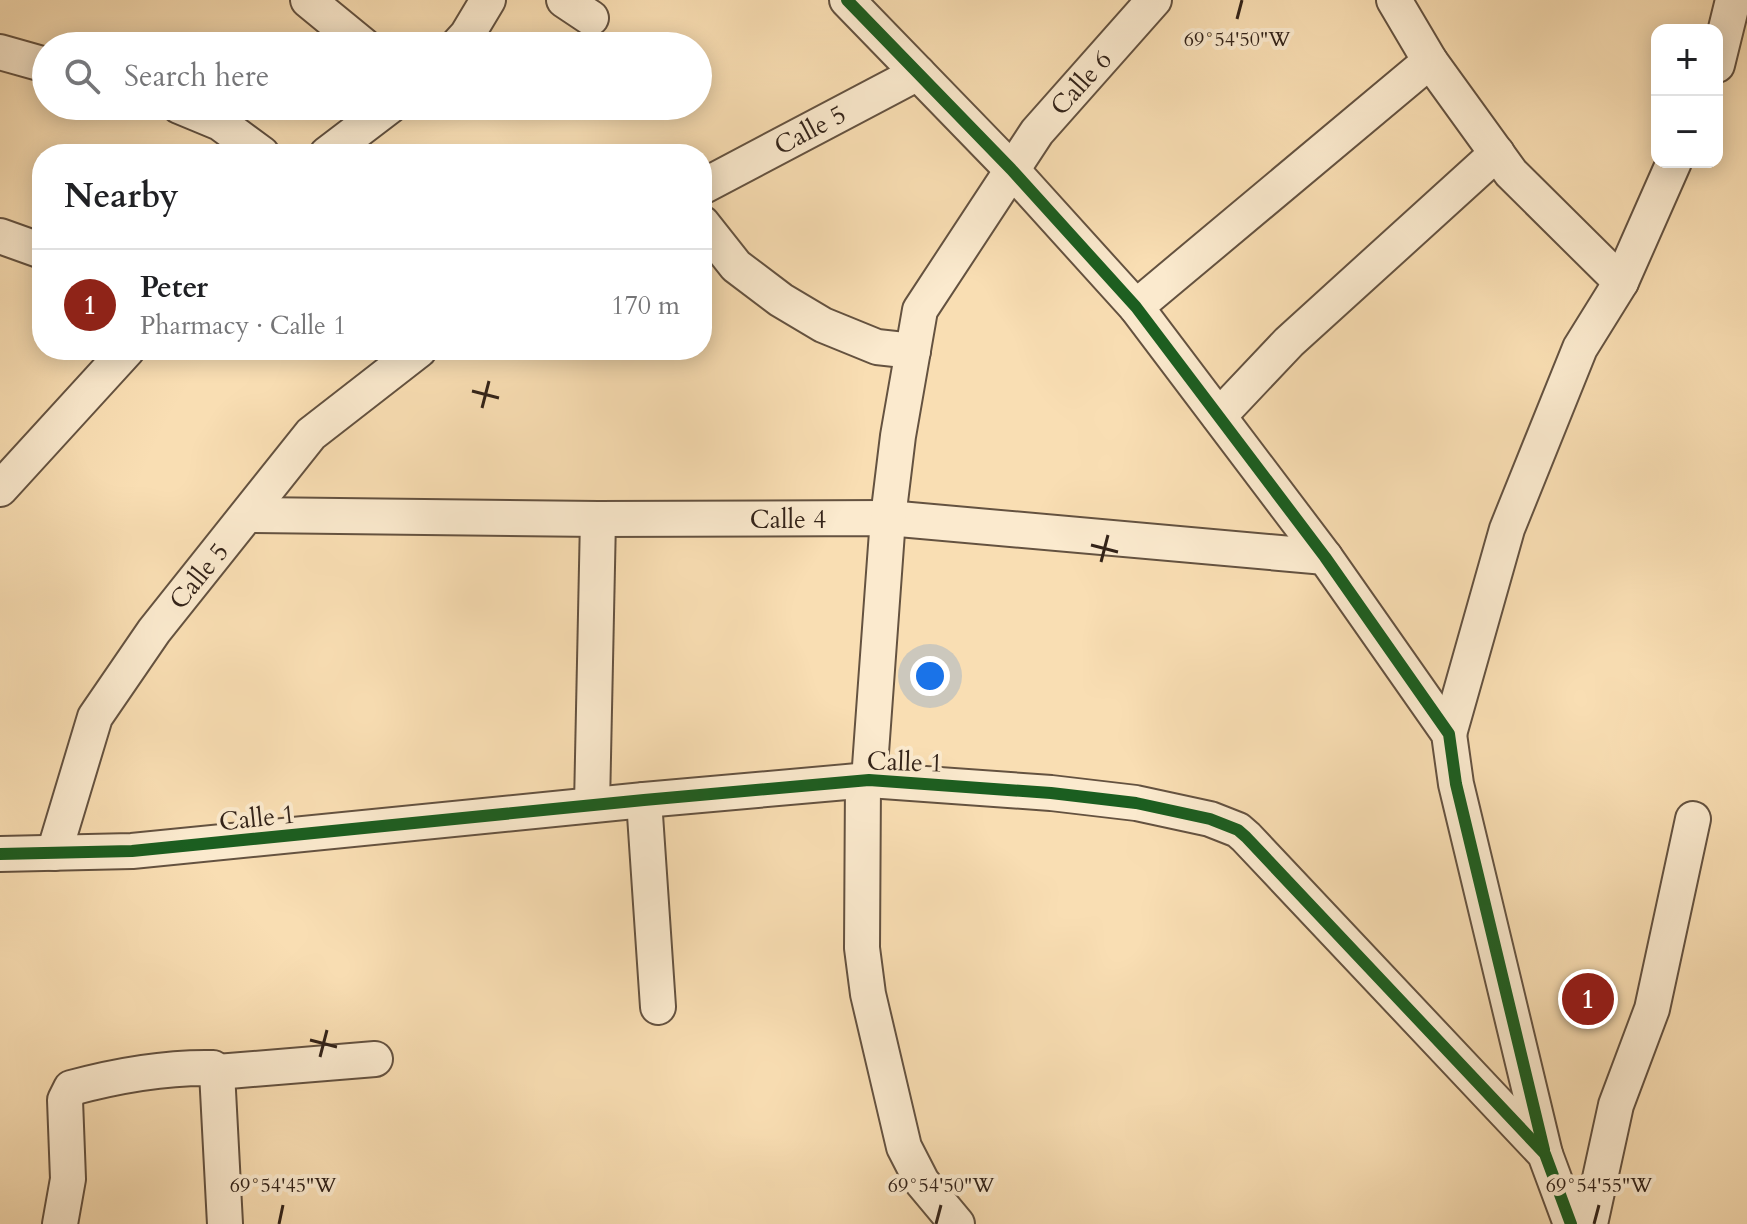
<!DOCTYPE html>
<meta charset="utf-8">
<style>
body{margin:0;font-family:Cardo,serif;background:#f6f6f6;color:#202124}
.controls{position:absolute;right:24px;top:24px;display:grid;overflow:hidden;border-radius:16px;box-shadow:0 4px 20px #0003}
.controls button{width:72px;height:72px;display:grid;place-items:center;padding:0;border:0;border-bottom:2px solid #e0e0e0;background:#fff;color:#202124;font:40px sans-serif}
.you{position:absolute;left:930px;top:676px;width:28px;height:28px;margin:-20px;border:6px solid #fff;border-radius:50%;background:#1a73e8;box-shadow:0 0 0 12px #1a73e833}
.badge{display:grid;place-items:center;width:52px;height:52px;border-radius:50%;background:#8f2418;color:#fff;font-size:26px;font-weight:700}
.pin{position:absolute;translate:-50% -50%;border:4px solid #fff;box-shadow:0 2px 8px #0006}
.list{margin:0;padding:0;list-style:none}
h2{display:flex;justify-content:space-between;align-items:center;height:104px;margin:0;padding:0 32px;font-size:34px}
h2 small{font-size:26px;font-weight:400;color:#757577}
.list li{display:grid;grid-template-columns:52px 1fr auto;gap:24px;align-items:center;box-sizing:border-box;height:112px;padding:0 32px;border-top:2px solid #e0e0e0}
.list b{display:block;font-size:30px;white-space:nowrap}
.list p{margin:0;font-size:26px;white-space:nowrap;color:#757577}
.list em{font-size:26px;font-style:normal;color:#757577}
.icon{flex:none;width:44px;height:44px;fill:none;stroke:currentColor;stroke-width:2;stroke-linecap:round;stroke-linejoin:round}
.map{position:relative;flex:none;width:1747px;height:1224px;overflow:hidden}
.search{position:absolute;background:#fff;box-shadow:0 4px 20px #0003;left:32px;top:32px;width:680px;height:88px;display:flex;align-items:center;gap:20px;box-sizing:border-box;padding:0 28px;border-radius:44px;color:#757577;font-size:30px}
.panel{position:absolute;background:#fff;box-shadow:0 4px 20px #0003;left:32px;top:144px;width:680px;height:216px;border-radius:32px}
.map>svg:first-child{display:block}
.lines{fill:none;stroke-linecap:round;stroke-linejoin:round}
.minor-casing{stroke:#645240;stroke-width:38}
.minor{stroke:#fbeace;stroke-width:34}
.cycleway-casing{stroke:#fbeace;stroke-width:17}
.cycleway{stroke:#1b5e20;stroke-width:12}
.ticks{fill:none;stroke:#332319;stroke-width:3}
.labels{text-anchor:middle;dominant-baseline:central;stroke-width:8;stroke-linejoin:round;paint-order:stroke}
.street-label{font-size:26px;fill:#332319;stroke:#fbeace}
.ticks-label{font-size:20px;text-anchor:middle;fill:#332319;stroke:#fbeace;stroke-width:8;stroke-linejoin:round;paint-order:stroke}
</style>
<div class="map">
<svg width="1747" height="1224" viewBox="0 0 1747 1224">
<rect width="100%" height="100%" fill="#f9deb3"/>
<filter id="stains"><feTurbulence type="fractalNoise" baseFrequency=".0025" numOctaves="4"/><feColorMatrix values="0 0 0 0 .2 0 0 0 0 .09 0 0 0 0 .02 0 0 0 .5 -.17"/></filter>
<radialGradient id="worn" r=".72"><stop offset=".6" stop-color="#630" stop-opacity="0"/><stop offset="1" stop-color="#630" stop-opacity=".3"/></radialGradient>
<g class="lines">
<g class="minor-casing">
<g id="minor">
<polyline points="308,0 364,46"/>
<polyline points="564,0 591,18"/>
<polyline points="847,0 1011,169 1136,307 1325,557 1449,734 1456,784 1545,1154"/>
<polyline points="1394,0 1430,61 1511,173 1621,282"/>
<polyline points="457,46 467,35 488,0"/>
<polyline points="0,52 46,65"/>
<polyline points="1717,65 1733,0"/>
<polyline points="179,106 220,123 262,154"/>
<polyline points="327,154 390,106"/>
<polyline points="702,187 918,73"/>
<polyline points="702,223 736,266 781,300 823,325 877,347 913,351"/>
<polyline points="0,236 42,251"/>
<polyline points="1136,307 1430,61"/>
<polyline points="1219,416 1289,342 1497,153"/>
<polyline points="0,489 127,350"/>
<polyline points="249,515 598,519 888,518 1325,557"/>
<polyline points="1449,734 1507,529 1580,348 1621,282 1674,162"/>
<polyline points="869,780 888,518 898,436 920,310 1037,132 1154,0"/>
<polyline points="863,781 862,948 868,994 904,1147 922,1182 957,1224"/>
<polyline points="644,800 658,1007"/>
<polyline points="592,805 598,519"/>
<polyline points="54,853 95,717 154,631 311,434 419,350"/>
<polyline points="0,854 132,851 644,800 869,780 1051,793 1136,803 1210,819 1238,830 1246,837 1545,1154 1571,1224"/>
<polyline points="217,1072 375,1059"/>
<path d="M60,1224L68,1179L65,1100L71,1088C119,1075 164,1067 213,1068L217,1072L225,1224"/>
<polyline points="1590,1224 1616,1105 1652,1009 1693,819"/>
</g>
</g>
<use href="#minor" class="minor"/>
<g class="cycleway-casing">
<g id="cycleway">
<polyline points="847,0 1011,169 1136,307 1325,557 1449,734 1456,784 1544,1150"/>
<polyline points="0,854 132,851 644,800 869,780 1051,793 1136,803 1210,819 1238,830 1246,837 1545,1154 1571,1224"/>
</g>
</g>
<use href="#cycleway" class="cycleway"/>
</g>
<path class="ticks" d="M1237,19L1242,0M472,391L499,398M482,408L489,381M1091,545L1118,552M1101,562L1108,535M310,1040L337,1047M320,1057L327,1030M279,1224L283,1205M936,1224L941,1205M1594,1224L1599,1205"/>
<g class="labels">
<g class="street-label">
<text transform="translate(1081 83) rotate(-48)">Calle 6</text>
<text transform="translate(810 130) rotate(-28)">Calle 5</text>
<text x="788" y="519">Calle 4</text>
<text transform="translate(199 576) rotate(-51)">Calle 5</text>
<text transform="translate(905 762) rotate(2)">Calle 1</text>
<text transform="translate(257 818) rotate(-6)">Calle 1</text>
</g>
</g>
<g class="ticks-label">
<text x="1237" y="46">69°54'50"W</text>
<text x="283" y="1192">69°54'45"W</text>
<text x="941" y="1192">69°54'50"W</text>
<text x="1599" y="1192">69°54'55"W</text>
</g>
<rect width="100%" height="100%" filter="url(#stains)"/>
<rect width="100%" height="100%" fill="url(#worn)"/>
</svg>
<div class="controls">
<button>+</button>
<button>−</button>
</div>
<div class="you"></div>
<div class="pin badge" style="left:1588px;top:999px">1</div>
<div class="search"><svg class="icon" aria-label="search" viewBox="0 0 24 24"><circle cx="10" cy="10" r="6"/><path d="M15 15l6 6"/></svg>Search here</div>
<section class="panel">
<h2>Nearby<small></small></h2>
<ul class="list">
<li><span class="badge">1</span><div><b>Peter</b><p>Pharmacy · Calle 1</p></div><em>170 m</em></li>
</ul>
</section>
</div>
